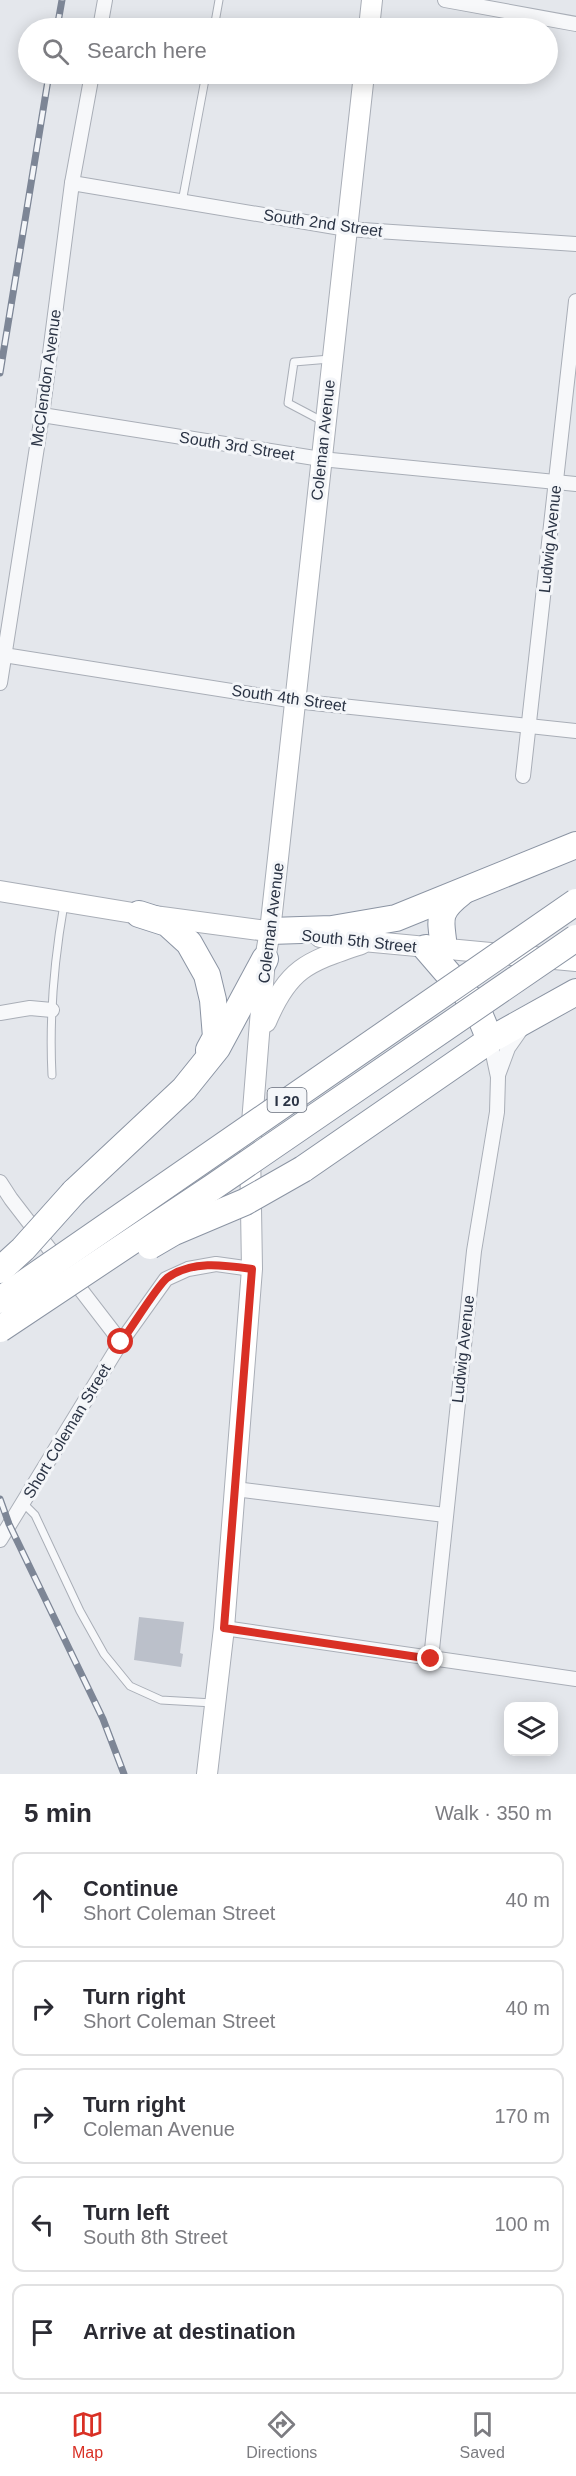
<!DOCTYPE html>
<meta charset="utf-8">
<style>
body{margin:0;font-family:Helvetica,sans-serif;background:#f7f7f7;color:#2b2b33}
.controls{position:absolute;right:18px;bottom:18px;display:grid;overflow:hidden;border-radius:12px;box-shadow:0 3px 15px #0003}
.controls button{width:54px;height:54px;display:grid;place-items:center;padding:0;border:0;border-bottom:2px solid #e1e1e2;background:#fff;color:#2b2b33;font:30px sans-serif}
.stop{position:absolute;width:18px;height:18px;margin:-14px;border:4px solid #d93025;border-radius:50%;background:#fff}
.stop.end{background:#d93025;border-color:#fff;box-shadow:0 2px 6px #0008}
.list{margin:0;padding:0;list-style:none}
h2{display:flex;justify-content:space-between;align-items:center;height:78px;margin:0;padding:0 24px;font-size:26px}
h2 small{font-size:20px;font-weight:400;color:#7c7c81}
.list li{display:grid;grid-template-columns:39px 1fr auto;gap:18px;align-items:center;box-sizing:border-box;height:96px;margin:0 12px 12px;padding:0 12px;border:2px solid #e1e1e2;border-radius:12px}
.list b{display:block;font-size:22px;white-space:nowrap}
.list p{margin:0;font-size:20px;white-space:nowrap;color:#7c7c81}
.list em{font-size:20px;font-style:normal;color:#7c7c81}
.icon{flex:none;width:33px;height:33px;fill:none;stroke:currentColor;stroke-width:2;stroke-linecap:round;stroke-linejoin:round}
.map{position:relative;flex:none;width:576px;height:1774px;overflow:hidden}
.search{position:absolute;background:#fff;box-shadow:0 3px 15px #0003;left:18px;right:18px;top:18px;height:66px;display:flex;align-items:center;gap:15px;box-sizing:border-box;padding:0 21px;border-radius:33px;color:#7c7c81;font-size:22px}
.sheet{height:618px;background:#fff}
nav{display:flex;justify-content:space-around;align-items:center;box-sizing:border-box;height:84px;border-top:2px solid #e1e1e2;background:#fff;font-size:16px;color:#7c7c81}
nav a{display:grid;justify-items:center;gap:3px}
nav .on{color:#d93025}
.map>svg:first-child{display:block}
.building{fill:#bbc0ca}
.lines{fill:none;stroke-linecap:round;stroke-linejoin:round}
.lane-casing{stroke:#a9aeb7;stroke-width:9}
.street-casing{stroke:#a9aeb7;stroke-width:16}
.secondary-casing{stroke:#a9aeb7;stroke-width:22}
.highway-casing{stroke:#8b94a3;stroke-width:28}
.lane{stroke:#f7f8fa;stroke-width:7}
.street{stroke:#f7f8fa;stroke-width:14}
.secondary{stroke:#fff;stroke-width:20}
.highway{stroke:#fff;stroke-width:26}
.rail-casing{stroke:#7d8696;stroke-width:7}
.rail{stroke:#f4f6f9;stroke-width:4.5;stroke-dasharray:14;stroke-linecap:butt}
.highway-bridge-casing{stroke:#8b94a3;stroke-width:28;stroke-linecap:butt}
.highway-bridge{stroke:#fff;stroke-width:26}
.route{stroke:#d93025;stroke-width:8}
.labels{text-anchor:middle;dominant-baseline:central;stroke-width:6;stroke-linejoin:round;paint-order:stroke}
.shield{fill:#f4f6f9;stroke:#676e7b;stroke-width:1.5}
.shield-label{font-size:15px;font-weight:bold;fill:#2b3445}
.street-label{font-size:16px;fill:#2b3445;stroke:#f4f6f9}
</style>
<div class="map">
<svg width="576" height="1774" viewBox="0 0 576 1774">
<rect width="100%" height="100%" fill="#e4e7ec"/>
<polygon class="building" points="139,1617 184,1622 180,1653 183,1654 181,1667 134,1660"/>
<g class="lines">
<g class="lane-casing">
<g id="lane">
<polyline points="214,28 219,0"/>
<polyline points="182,202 206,74"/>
<polyline points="324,422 288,403 294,362 330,359"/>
<path d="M52,1075C49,1017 54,961 64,904"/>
<polyline points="23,1503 35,1515 80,1611 104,1654 130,1686 161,1700 213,1703"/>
</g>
</g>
<g class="street-casing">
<g id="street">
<polyline points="445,0 576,24"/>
<polyline points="100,28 105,0"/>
<polyline points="72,183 347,229 576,244"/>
<polyline points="42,415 321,459 576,484"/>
<polyline points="4,655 295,701 576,731"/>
<polyline points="0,683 42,415 72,183 92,74"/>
<polyline points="523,776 576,301"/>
<polyline points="0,1013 30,1008 52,1010"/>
<polyline points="498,1075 508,1048 522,1028"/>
<polyline points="0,1182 11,1199 121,1342"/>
<polyline points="235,1489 445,1515"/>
<polyline points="0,1540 121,1342 166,1279 188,1269 216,1264 252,1269"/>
<polyline points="224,1628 576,1679"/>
<polyline points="431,1659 474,1251 497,1112 498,1077 490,1040"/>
</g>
</g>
<g class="secondary-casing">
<g id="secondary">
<polyline points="369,28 372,0"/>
<polyline points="0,891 139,914 282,933"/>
<polyline points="320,937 576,961"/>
<path d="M266,1022C289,967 308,962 361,944"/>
<polyline points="207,1774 224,1628 252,1269 250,1148 265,959 270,931 364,74"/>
</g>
</g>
<g class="highway-casing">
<g id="highway">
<polyline points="139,914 167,923 189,943 207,975 213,1000 216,1037 209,1050"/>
<polyline points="270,931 332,929 396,918 576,845"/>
<polyline points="426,948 476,1006 490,1040"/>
<path d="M444,950C442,921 434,914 461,893"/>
<polyline points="303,1169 490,1040 576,992"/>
<polyline points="74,1192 184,1089 217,1048 265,959"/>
</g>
</g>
<use href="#lane" class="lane"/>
<use href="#street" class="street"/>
<use href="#secondary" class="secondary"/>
<use href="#highway" class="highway"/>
<g class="rail-casing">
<g id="rail">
<polyline points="57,28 62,0"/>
<polyline points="0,373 49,74"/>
<polyline points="0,1499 9,1524 103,1719 124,1774"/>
</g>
</g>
<use href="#rail" class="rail"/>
<g class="highway-bridge-casing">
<g id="highway-bridge">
<polyline points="150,1246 174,1232 245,1202 303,1169"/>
<polyline points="0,1270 23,1249 74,1192"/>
<polyline points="0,1300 576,902"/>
<polyline points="0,1329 213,1187 576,938"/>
</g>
</g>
<use href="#highway-bridge" class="highway-bridge"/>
</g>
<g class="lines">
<path class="route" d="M121,1342C131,1329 157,1286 167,1278C192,1260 224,1265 252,1269L224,1628L431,1659"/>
</g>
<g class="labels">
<rect class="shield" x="267.5" y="1088" width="39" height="24" rx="4.5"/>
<g class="shield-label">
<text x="287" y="1100">I 20</text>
</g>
<g class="street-label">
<text transform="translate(323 223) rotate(8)">South 2nd Street</text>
<text transform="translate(46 378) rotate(-82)">McClendon Avenue</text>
<text transform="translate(323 440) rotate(-84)">Coleman Avenue</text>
<text transform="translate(237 446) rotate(9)">South 3rd Street</text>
<text transform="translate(550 539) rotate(-84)">Ludwig Avenue</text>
<text transform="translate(289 698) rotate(8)">South 4th Street</text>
<text transform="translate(271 923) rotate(-83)">Coleman Avenue</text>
<text transform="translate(359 941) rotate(6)">South 5th Street</text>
<text transform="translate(463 1349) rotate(-84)">Ludwig Avenue</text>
<text transform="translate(67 1431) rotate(-59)">Short Coleman Street</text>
</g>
</g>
</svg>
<div class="controls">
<button><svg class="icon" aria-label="layers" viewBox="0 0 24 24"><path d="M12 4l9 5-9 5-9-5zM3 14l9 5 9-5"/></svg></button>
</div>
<div class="stop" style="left:121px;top:1342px"></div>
<div class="stop end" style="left:431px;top:1659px"></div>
<div class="search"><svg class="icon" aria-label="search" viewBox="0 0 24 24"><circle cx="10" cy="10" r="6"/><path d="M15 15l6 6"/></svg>Search here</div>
</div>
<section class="sheet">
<h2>5 min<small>Walk · 350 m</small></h2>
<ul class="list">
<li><svg class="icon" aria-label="ahead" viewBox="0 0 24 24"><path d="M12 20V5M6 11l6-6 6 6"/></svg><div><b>Continue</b><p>Short Coleman Street</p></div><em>40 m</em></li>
<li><svg class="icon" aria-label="right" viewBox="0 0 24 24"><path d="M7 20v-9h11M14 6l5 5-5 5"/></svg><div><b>Turn right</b><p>Short Coleman Street</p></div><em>40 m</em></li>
<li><svg class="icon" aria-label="right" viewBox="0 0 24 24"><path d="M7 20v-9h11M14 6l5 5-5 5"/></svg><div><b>Turn right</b><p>Coleman Avenue</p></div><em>170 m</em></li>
<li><svg class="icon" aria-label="left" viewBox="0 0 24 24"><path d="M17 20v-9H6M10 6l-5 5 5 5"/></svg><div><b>Turn left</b><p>South 8th Street</p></div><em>100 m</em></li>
<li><svg class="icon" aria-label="arrive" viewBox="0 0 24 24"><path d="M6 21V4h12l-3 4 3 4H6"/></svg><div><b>Arrive at destination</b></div></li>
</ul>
</section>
<nav>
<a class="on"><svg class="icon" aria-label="map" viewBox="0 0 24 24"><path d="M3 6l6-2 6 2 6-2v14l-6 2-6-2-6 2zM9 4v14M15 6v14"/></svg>Map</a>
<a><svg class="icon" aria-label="directions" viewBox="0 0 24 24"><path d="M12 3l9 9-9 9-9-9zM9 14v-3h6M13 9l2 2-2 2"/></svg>Directions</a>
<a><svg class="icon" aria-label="saved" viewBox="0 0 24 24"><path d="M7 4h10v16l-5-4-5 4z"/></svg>Saved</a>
</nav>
